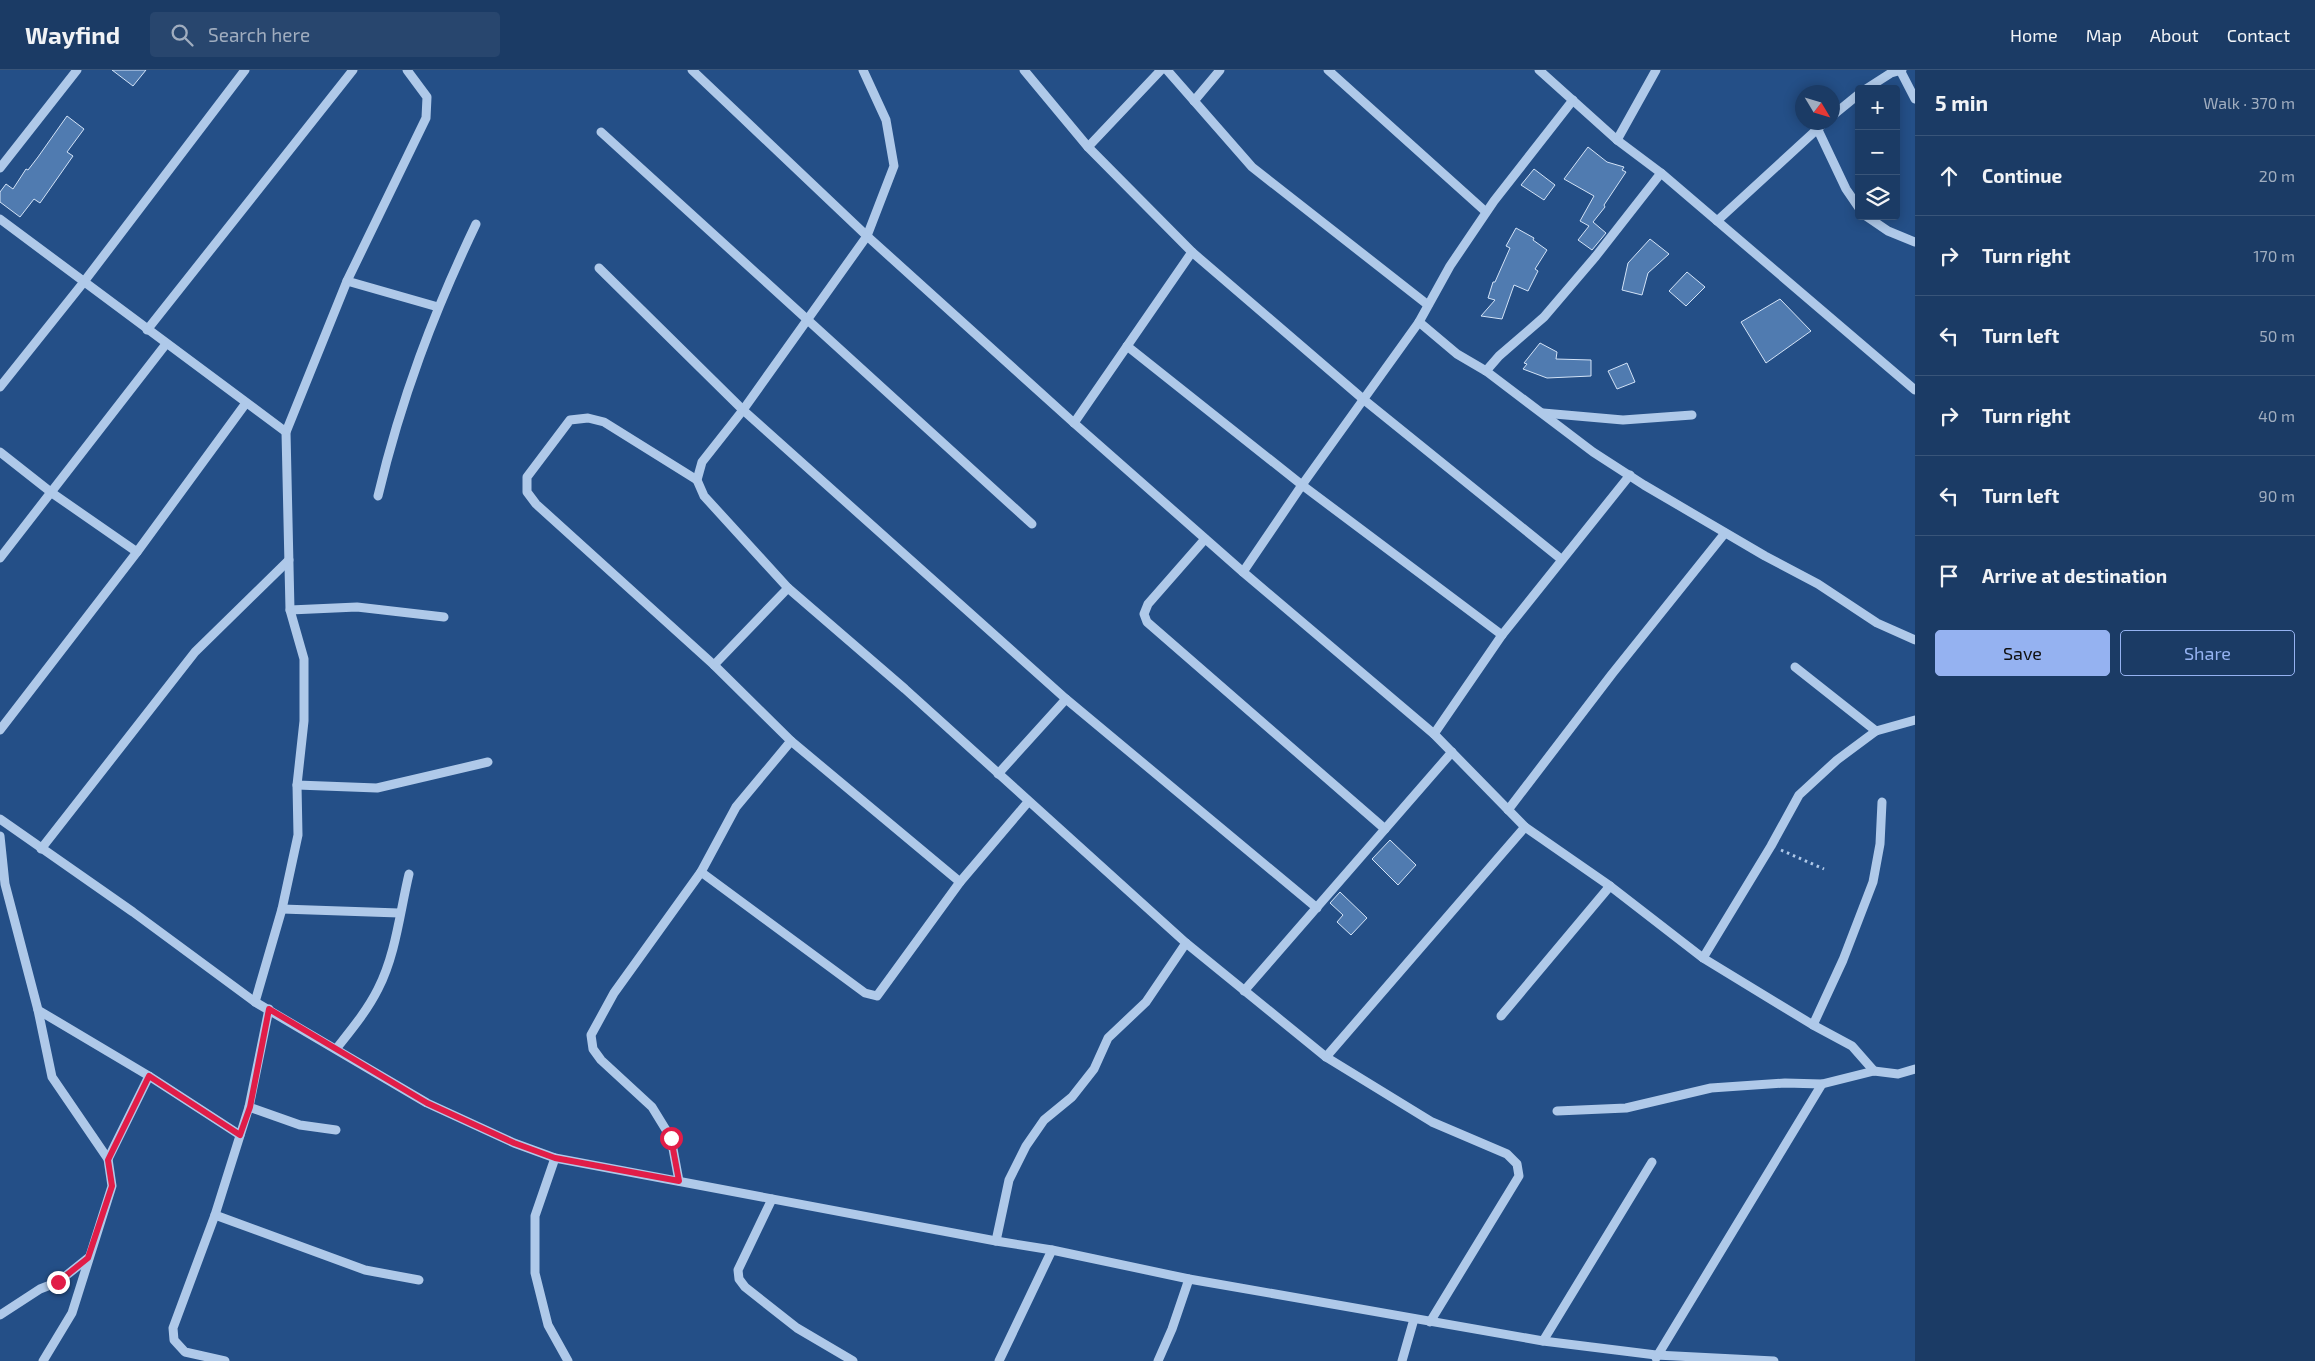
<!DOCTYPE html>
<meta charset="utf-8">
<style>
body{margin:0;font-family:"Exo 2",sans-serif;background:#28466e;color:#f1f3f6}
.controls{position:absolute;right:15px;top:15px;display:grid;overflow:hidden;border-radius:5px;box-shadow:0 2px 12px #0003}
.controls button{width:45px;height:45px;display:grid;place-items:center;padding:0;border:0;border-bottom:1px solid #395579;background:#1b3b65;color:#f1f3f6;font:25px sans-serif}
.compass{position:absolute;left:1795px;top:15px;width:45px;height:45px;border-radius:50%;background:#1b3b65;box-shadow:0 2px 12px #0003;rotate:128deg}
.stop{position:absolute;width:15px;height:15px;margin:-11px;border:4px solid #e11d48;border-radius:50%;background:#fff}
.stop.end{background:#e11d48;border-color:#fff;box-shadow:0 1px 5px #0008}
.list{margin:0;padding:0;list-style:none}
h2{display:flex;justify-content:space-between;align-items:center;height:65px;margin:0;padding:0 20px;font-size:21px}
h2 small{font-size:16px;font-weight:400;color:#a0adbf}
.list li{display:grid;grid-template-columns:32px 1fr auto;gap:15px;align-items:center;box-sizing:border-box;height:80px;padding:0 20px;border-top:1px solid #395579}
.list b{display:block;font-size:19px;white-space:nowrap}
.list em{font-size:16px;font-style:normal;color:#a0adbf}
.actions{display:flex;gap:10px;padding:15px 20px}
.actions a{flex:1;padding:11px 0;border:1px solid #95b2f1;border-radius:5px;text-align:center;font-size:18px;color:#95b2f1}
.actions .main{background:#95b2f1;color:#111}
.icon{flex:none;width:28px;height:28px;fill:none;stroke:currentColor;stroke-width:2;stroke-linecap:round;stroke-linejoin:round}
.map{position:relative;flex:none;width:1915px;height:1291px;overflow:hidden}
header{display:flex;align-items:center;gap:30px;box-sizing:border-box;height:70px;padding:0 25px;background:#1b3b65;border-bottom:1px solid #395579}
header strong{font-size:24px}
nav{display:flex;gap:28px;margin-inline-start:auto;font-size:18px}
.search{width:350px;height:45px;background:#28466e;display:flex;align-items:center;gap:12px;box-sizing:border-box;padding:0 18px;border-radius:5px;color:#a0adbf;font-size:19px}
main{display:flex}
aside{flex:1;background:#1b3b65}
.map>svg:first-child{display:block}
.building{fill:#507bb0;stroke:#d3e3f7}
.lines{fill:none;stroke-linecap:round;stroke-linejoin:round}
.path{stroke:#afc9e9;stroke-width:3;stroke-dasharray:2.5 4;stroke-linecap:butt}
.minor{stroke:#afc9e9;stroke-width:9}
.route{stroke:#e11d48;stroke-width:6}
</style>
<header>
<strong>Wayfind</strong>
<div class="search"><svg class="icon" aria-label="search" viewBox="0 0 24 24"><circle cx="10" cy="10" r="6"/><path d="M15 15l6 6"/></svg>Search here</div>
<nav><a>Home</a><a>Map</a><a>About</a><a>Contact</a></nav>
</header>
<main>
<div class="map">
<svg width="1915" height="1291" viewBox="0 0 1915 1291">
<rect width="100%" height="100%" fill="#244f87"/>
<g class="building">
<polygon points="112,0 146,0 133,16"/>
<polygon points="67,46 84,59 67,82 73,86 40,133 34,129 20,147 0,132 0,122 6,114 13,119 26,99 28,100 38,87"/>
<polygon points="1588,77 1607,92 1624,97 1622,100 1626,102 1604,135 1605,137 1593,152 1606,163 1592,180 1578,170 1589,156 1580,151 1594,126 1564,109"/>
<polygon points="1534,99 1555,115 1544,130 1521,115"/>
<polygon points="1516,158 1534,168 1533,170 1547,180 1535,199 1538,201 1528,221 1514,215 1502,249 1481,246 1495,230 1488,228 1493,212 1495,212 1510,178 1506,176"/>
<polygon points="1650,169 1669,184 1648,203 1642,225 1622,220 1628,193"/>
<polygon points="1687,202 1705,217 1686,236 1669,221"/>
<polygon points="1780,229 1811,261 1766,293 1741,252"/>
<polygon points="1540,273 1557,282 1556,289 1591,290 1591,306 1547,308 1523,299 1527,294 1524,293"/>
<polygon points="1627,293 1635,312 1617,319 1608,301"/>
<polygon points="1390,770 1416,795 1398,815 1372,789"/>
<polygon points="1340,822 1367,848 1351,865 1337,852 1343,845 1330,833"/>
</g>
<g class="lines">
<polyline class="path" points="1781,780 1824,799"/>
<g class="minor">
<polyline points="692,0 867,166 1074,353 1243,502 1434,664 1525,757 1610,816 1703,888 1813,955 1852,976 1874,1001"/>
<polyline points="863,0 886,50 894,96 867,166 743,340 702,392 697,410 704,426 788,518 905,619 1186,873 1326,987 1432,1052 1507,1084 1517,1094 1519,1106 1430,1252"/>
<polyline points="1024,0 1088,77 1192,182"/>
<polyline points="1167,0 1252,97 1428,235"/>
<polyline points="1328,0 1486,142"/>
<polyline points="1539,0 1617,70 1661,103 1915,320"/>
<polyline points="1900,0 1915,29"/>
<polyline points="1866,19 1891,3 1902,0"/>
<polyline points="1194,31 1220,0"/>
<polyline points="1832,46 1859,24"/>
<polyline points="1818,60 1846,119 1859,138"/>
<polyline points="601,62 1032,454"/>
<polyline points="1617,70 1656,0"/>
<polyline points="1088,77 1161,0"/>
<polyline points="0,98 77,0"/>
<polyline points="1866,146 1888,161 1915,172"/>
<polyline points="0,149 286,362"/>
<polyline points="1717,151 1825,52"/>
<polyline points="599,198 743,340 1066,629 1317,838"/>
<polyline points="347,211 438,237"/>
<polyline points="1419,252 1457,284 1486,301 1593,382 1644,415 1765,486 1818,514 1877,553 1915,570"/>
<polyline points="147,260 353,0"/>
<polyline points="1127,276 1302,415 1502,565"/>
<polyline points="1486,301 1499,286 1544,247 1596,186 1661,103"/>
<polyline points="0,317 83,213 245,0"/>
<polyline points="1543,343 1623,350 1692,345"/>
<polyline points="1074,353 1192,182 1363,329 1561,489"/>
<polyline points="0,382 52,423 137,482"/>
<polyline points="697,410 604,352 588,348 570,350 527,407 527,422 536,434 714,595 791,671 960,812"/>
<path d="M378,426C401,329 433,244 476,154"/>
<polyline points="1205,469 1148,534 1144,544 1147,552 1385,759"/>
<polyline points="0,488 166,274"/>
<polyline points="1243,502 1302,415 1419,252 1450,196 1494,131 1573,30"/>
<polyline points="290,540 357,537 444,547"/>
<polyline points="714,595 788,518"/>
<polyline points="1795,597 1876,661"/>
<polyline points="0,660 137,482 246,333"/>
<polyline points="1434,664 1502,565 1630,405"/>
<polyline points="998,704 1066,629"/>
<polyline points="297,715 377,718 488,692"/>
<polyline points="1508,740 1612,604 1725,463"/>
<polyline points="0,749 133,842 255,932 427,1033 514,1073 555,1088 996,1171 1052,1180 1189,1209 1543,1271 1656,1285 1774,1291"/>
<polyline points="0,766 5,814 38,940 52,1007 108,1089 112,1116 72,1243 43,1291"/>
<polyline points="41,779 195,582 289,490"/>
<polyline points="701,802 865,923 877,926 960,812 1028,732"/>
<polyline points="282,839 399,843"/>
<polyline points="1703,888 1771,776 1799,725 1837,690 1876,661 1915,650"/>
<polyline points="1244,921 1452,682"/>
<polyline points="255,932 282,839 298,765 297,715 304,651 304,589 290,540 286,362 347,211 426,48 427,27 407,0"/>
<polyline points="38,940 149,1006 240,1065"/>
<polyline points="1501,946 1610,816"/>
<polyline points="1813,955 1843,890 1873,812 1880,774 1882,732"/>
<path d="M336,979C351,960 367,941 378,919C396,884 400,841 409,804"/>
<polyline points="1326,987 1525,757"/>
<polyline points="249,1037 300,1055 336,1060"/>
<polyline points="1557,1041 1626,1038 1711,1018 1785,1013 1822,1014 1874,1001 1898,1004 1915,999"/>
<polyline points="555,1088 535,1146 535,1203 548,1255 568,1291"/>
<polyline points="108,1089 149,1006"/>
<polyline points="679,1111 671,1068 652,1037 601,990 593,979 591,965 614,923 701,802 736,737 791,671"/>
<polyline points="772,1129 738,1200 739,1209 745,1217 797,1258 853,1291"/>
<polyline points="215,1145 365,1200 419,1210"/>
<polyline points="996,1171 1009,1110 1026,1076 1044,1050 1072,1027 1094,999 1108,968 1146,932 1186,873"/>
<polyline points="0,1245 40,1219 58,1212 88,1188"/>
<polyline points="1543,1271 1652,1092"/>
<polyline points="1656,1288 1822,1014"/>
<polyline points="225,1291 185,1282 174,1270 173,1258 215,1145 249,1037 269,939"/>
<polyline points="999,1291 1052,1180"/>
<polyline points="1158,1291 1172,1259 1189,1209"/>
<polyline points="1402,1291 1414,1249"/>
</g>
</g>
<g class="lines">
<polyline class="route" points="58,1212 88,1188 112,1116 108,1090 149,1006 240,1065 250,1037 269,939 427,1033 514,1073 555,1088 679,1111 671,1068"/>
</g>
</svg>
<div class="controls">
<button>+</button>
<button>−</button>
<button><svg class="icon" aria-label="layers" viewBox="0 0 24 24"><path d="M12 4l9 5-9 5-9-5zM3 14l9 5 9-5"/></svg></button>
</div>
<svg class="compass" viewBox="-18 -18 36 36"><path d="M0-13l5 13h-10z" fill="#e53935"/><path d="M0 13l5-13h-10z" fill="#a0adbf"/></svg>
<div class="stop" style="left:671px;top:1068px"></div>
<div class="stop end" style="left:58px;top:1212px"></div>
</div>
<aside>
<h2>5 min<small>Walk · 370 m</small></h2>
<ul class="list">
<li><svg class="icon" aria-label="ahead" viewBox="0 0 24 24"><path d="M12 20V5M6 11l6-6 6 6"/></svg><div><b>Continue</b></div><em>20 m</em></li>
<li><svg class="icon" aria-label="right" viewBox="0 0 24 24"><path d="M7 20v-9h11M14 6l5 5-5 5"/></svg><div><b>Turn right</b></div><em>170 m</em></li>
<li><svg class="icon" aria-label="left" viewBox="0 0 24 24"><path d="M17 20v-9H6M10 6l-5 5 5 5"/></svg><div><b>Turn left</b></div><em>50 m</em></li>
<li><svg class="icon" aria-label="right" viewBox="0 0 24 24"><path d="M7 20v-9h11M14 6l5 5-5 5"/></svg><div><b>Turn right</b></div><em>40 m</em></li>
<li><svg class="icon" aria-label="left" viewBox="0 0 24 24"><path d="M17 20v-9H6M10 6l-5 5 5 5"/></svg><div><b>Turn left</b></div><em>90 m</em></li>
<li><svg class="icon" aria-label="arrive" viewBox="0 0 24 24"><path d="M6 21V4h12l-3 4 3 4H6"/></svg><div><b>Arrive at destination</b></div></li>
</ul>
<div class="actions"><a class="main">Save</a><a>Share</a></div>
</aside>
</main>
